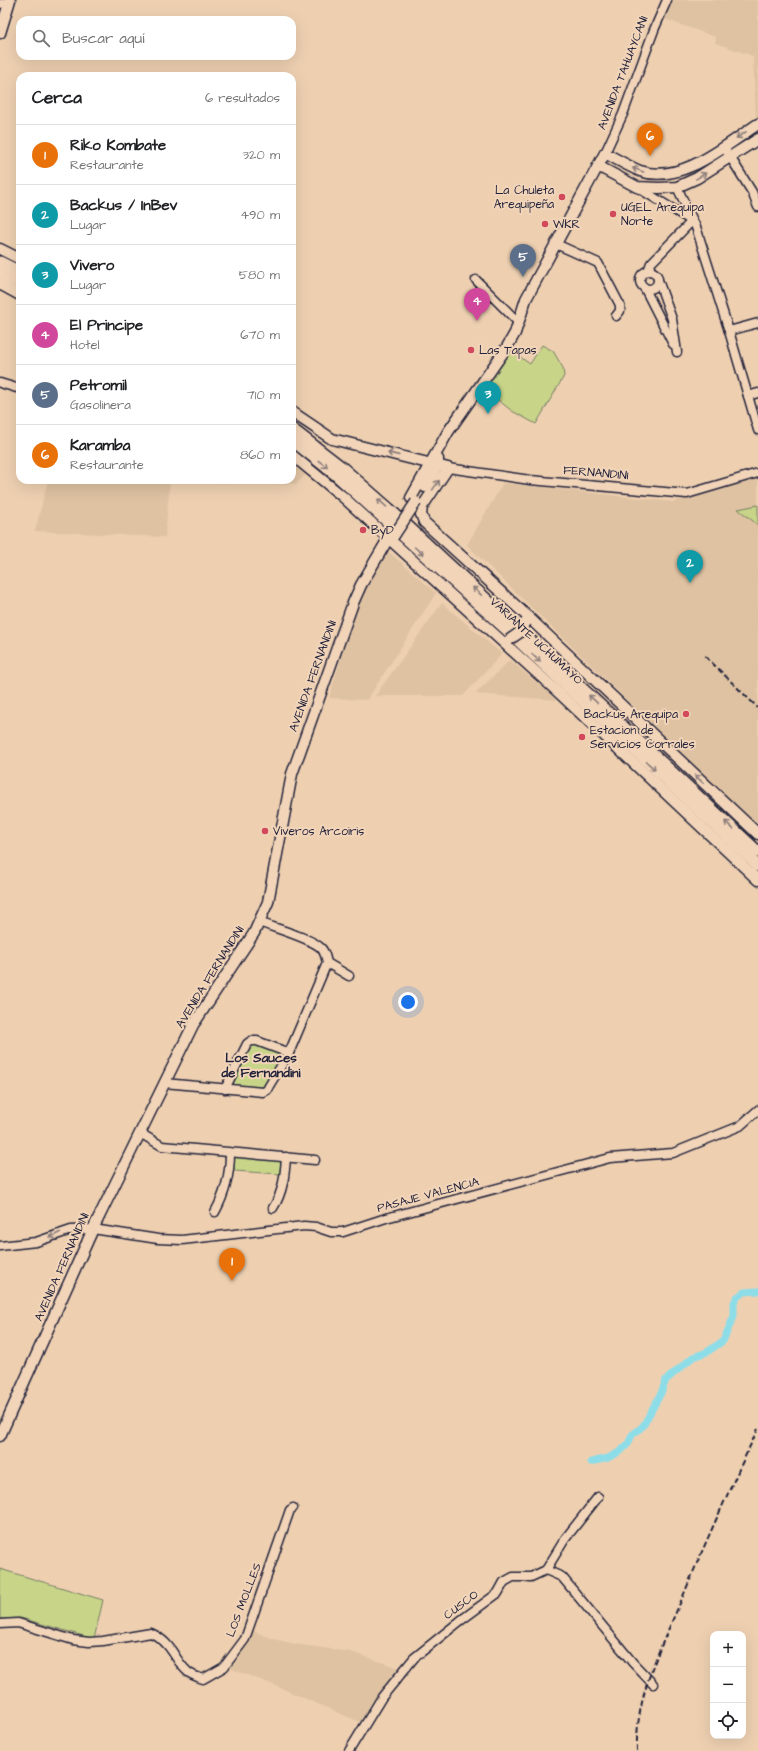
<!DOCTYPE html>
<html lang="es">
<meta charset="utf-8">
<style>
body{margin:0;font-family:"Architects Daughter",sans-serif;background:#f6f6f6;color:#202124}
.controls{position:absolute;right:12px;bottom:12px;display:grid;overflow:hidden;border-radius:8px;box-shadow:0 4px 16px #0002}
.controls button{width:36px;height:36px;display:grid;place-items:center;padding:0;border:0;border-bottom:1px solid #e0e0e0;background:#fff;color:#202124;font:20px sans-serif}
.you{position:absolute;left:408px;top:1002px;width:14px;height:14px;margin:-10px;border:3px solid #fff;border-radius:50%;background:#1a73e8;box-shadow:0 0 0 6px #1a73e833}
.badge{display:grid;place-items:center;width:26px;height:26px;border-radius:50%;background:#d1495b;color:#fff;font-size:13px;font-weight:700}
.pin{position:absolute;translate:-50% -33px;filter:drop-shadow(0 1px 2px #0008)}
.pin::after{content:'';position:absolute;top:21px;width:14px;height:12px;background:inherit;clip-path:polygon(0 0,100% 0,50% 100%)}
.list{margin:0;padding:0;list-style:none}
h2{display:flex;justify-content:space-between;align-items:center;height:52px;margin:0;padding:0 16px;font-size:17px}
h2 small{font-size:13px;font-weight:400;color:#757577}
.list li{display:grid;grid-template-columns:26px 1fr auto;gap:12px;align-items:center;box-sizing:border-box;height:60px;padding:0 16px;border-top:1px solid #e0e0e0}
.list b{display:block;font-size:15px;white-space:nowrap}
.list p{margin:0;font-size:13px;white-space:nowrap;color:#757577}
.list em{font-size:13px;font-style:normal;color:#757577}
.icon{flex:none;width:22px;height:22px;fill:none;stroke:currentColor;stroke-width:2;stroke-linecap:round;stroke-linejoin:round}
.map{position:relative;flex:none;width:758px;height:1751px;overflow:hidden}
.search{position:absolute;background:#fff;box-shadow:0 4px 16px #0002;left:16px;top:16px;width:280px;height:44px;display:flex;align-items:center;gap:10px;box-sizing:border-box;padding:0 14px;border-radius:12px;color:#757577;font-size:15px}
.panel{position:absolute;background:#fff;box-shadow:0 4px 16px #0002;left:16px;top:72px;width:280px;height:412px;border-radius:12px}
.map>svg:first-child{display:block}
.built{fill:#dec2a2}
.green{fill:#c8d589;stroke:#757c62}
.lines{fill:none;stroke-linecap:round;stroke-linejoin:round}
.canal{stroke:#8ddde9;stroke-width:7}
.minor-casing{stroke:#22223b;stroke-width:11}
.major-casing{stroke:#22223b;stroke-width:13}
.highway-casing{stroke:#22223b;stroke-width:14}
.minor{stroke:#f2d5b9;stroke-width:8}
.major{stroke:#f2d5b9;stroke-width:10}
.highway{stroke:#f2d5b9;stroke-width:11}
.rail{stroke:#22223b;stroke-width:2;stroke-dasharray:6 3;stroke-linecap:butt}
.major-bridge-casing{stroke:#22223b;stroke-width:13;stroke-linecap:butt}
.major-bridge{stroke:#f2d5b9;stroke-width:10}
.oneway{stroke:#8a7c7a}
.poi-dot{fill:#d1495b;stroke:#f2d5b9;stroke-width:1.5}
.labels{text-anchor:middle;dominant-baseline:central;stroke-width:4;stroke-linejoin:round;paint-order:stroke}
.street-label{font-size:12px;fill:#22223b;stroke:#f2d5b9}
.poi-label{font-size:12px;fill:#22223b;stroke:#f2d5b9;text-anchor:start}
.neighbourhood-label{font-size:13px;font-weight:bold;fill:#22223b;stroke:#f2d5b9}
</style>
<div class="map">
<svg width="758" height="1751" viewBox="0 0 758 1751">
<rect width="100%" height="100%" fill="#eed0b1"/>
<filter id="ink" filterUnits="userSpaceOnUse"><feTurbulence type="fractalNoise" baseFrequency=".025" numOctaves="2"/><feDisplacementMap in="SourceGraphic" scale="8" xChannelSelector="R" yChannelSelector="G"/><feConvolveMatrix kernelMatrix="1 2 1 2 8 2 1 2 1" color-interpolation-filters="sRGB"/></filter>
<g filter="url(#ink)">
<g class="built">
<polygon points="672,0 758,0 758,119 756,120 753,56 715,43 716,37 661,18"/>
<polygon points="292,465 305,475 296,484 170,481 165,537 35,531 48,480 292,480"/>
<polygon points="758,477 758,827 467,545 503,483 673,502"/>
<polygon points="388,551 436,593 367,700 329,698 360,596"/>
<polygon points="442,603 502,654 463,696 375,696"/>
<polygon points="510,660 557,700 475,694"/>
<polygon points="250,1629 258,1633 274,1639 295,1644 351,1652 399,1668 369,1706 362,1723 274,1685 226,1667"/>
</g>
<g class="green">
<polygon points="542,345 553,351 563,368 564,376 536,424 512,411 484,389 510,350 530,364"/>
<polygon points="758,505 758,525 738,509"/>
<polygon points="253,1044 255,1044 283,1054 266,1088 234,1085 232,1081"/>
<polygon points="234,1157 281,1160 280,1174 234,1171"/>
<polygon points="0,1569 103,1600 94,1639 21,1618 0,1619"/>
</g>
<g class="lines">
<polyline class="canal" points="591,1462 608,1458 621,1451 628,1444 632,1435 643,1426 661,1393 666,1380 693,1357 707,1352 723,1341 734,1316 734,1303 736,1298 744,1292 758,1291"/>
<g class="minor-casing">
<g id="minor">
<polyline points="0,4 10,1"/>
<polyline points="724,147 752,192 758,207"/>
<polyline points="605,153 623,114 654,30 667,0"/>
<polyline points="637,187 692,221"/>
<polyline points="677,187 696,227 729,331 758,430"/>
<polyline points="556,244 598,263 620,305 620,311 616,316"/>
<polyline points="648,271 651,263 692,221"/>
<circle cx="649" cy="280" r="9"/>
<polyline points="476,280 518,322"/>
<polyline points="658,280 672,319 677,352"/>
<polyline points="644,287 673,344"/>
<polyline points="729,331 758,323"/>
<polyline points="0,383 20,389"/>
<polyline points="748,396 758,393"/>
<polyline points="448,468 530,480 687,494 758,473"/>
<polyline points="327,963 349,976"/>
<path d="M164,1083L263,1092L267,1090L269,1086L289,1053L327,963C326,958 325,952 321,948C311,938 274,928 259,922"/>
<polyline points="225,1089 247,1044 251,1041 257,1041 289,1053"/>
<polyline points="140,1133 162,1146 315,1160"/>
<path d="M273,1208C283,1193 285,1174 286,1157"/>
<path d="M215,1212C225,1194 230,1173 230,1153"/>
<polyline points="0,1246 36,1242 71,1230 93,1229 158,1239 182,1240 304,1226 316,1227 331,1232 343,1232 386,1218 610,1158 673,1153 740,1126 758,1110"/>
<polyline points="546,1570 562,1577 633,1663 653,1684"/>
<path d="M0,1624L18,1623L73,1640L89,1642L103,1641L151,1633C174,1644 173,1659 188,1672C193,1676 198,1677 203,1679L224,1667L245,1639L290,1510L293,1508"/>
<polyline points="349,1751 382,1697 414,1658 460,1621 498,1593 504,1582 513,1577 531,1577 546,1570 565,1539 598,1497"/>
</g>
</g>
<g class="major-casing">
<g id="major">
<polyline points="0,33 10,0"/>
<polyline points="598,166 637,187 659,188 677,187 697,178 758,139"/>
<polyline points="0,249 20,259"/>
<polyline points="0,284 20,295"/>
<polyline points="292,412 332,439 448,468 422,507 421,514 424,522 525,614 758,834"/>
<polyline points="292,455 342,496 558,692 758,880"/>
<polyline points="425,487 438,465 438,459"/>
<path d="M411,498L448,432L507,347L515,333L526,299L605,153C616,159 628,166 640,171C681,185 726,145 758,124"/>
<polyline points="0,1436 93,1229 193,1025 254,933 268,902 292,774 353,603 361,585 388,539"/>
</g>
</g>
<g class="highway-casing">
<g id="highway">
<polyline points="0,262 20,272"/>
<polyline points="0,273 20,283"/>
<polyline points="292,429 340,466 389,509 758,852"/>
<polyline points="292,440 335,474 507,630 758,866"/>
</g>
</g>
<use href="#minor" class="minor"/>
<use href="#major" class="major"/>
<use href="#highway" class="highway"/>
<g class="rail">
<polyline points="705,656 758,708"/>
<path d="M637,1751C635,1697 660,1649 681,1601C705,1543 731,1486 758,1429"/>
</g>
<g class="major-bridge-casing">
<g id="major-bridge">
<polyline points="393,537 416,502"/>
<polyline points="509,640 519,633 526,622"/>
</g>
</g>
<use href="#major-bridge" class="major-bridge"/>
</g>
<defs><path id="oneway-shaft" d="M-6 0H5M1.5-3L5.5 0L1.5 3" fill="none" stroke-width="1.6" stroke-linecap="round" stroke-linejoin="round"/></defs>
<g class="oneway">
<use href="#oneway-shaft" transform="translate(741 135) rotate(147)"/>
<use href="#oneway-shaft" transform="translate(638 170) rotate(-160)"/>
<use href="#oneway-shaft" transform="translate(701 176) rotate(-31)"/>
<use href="#oneway-shaft" transform="translate(393 454) rotate(-167)"/>
<use href="#oneway-shaft" transform="translate(323 464) rotate(38)"/>
<use href="#oneway-shaft" transform="translate(436 485) rotate(-55)"/>
<use href="#oneway-shaft" transform="translate(382 503) rotate(-139)"/>
<use href="#oneway-shaft" transform="translate(419 551) rotate(42)"/>
<use href="#oneway-shaft" transform="translate(477 591) rotate(-137)"/>
<use href="#oneway-shaft" transform="translate(536 658) rotate(43)"/>
<use href="#oneway-shaft" transform="translate(593 699) rotate(-137)"/>
<use href="#oneway-shaft" transform="translate(651 766) rotate(43)"/>
<use href="#oneway-shaft" transform="translate(699 779) rotate(-137)"/>
<use href="#oneway-shaft" transform="translate(729 825) rotate(-137)"/>
<use href="#oneway-shaft" transform="translate(55 1235) rotate(153)"/>
</g>
</g>
<g class="poi-dot">
<circle cx="562" cy="197" r="4"/>
<circle cx="613" cy="214" r="4"/>
<circle cx="545" cy="224" r="4"/>
<circle cx="471" cy="350" r="4"/>
<circle cx="363" cy="530" r="4"/>
<circle cx="686" cy="714" r="4"/>
<circle cx="582" cy="737" r="4"/>
<circle cx="265" cy="831" r="4"/>
</g>
<g class="labels">
<g class="street-label">
<text transform="translate(623 73) rotate(-69)">AVENIDA TAHUAYCANI</text>
<text transform="translate(596 473) rotate(5)">FERNANDINI</text>
<text transform="translate(536 641) rotate(43)">VARIANTE UCHUMAYO</text>
<text transform="translate(313 676) rotate(-70)">AVENIDA FERNANDINI</text>
<text transform="translate(210 977) rotate(-58)">AVENIDA FERNANDINI</text>
<text transform="translate(428 1195) rotate(-15)">PASAJE VALENCIA</text>
<text transform="translate(62 1267) rotate(-66)">AVENIDA FERNANDINI</text>
<text transform="translate(244 1600) rotate(-69)">LOS MOLLES</text>
<text transform="translate(461 1605) rotate(-37)">CUSCO</text>
</g>
<g class="poi-label">
<text x="554" y="190" text-anchor="end">La Chuleta<tspan x="554" dy="14">Arequipeña</tspan></text>
<text x="621" y="207">UGEL Arequipa<tspan x="621" dy="14">Norte</tspan></text>
<text x="553" y="224">WKR</text>
<text x="479" y="350">Las Tapas</text>
<text x="371" y="530">ByD</text>
<text x="678" y="714" text-anchor="end">Backus Arequipa</text>
<text x="590" y="730">Estacion de<tspan x="590" dy="14">Servicios Corrales</tspan></text>
<text x="273" y="831">Viveros Arcoiris</text>
</g>
<g class="neighbourhood-label">
<text x="261" y="1058">Los Sauces<tspan x="261" dy="15">de Fernandini</tspan></text>
</g>
</g>
</svg>
<div class="controls">
<button>+</button>
<button>−</button>
<button><svg class="icon" aria-label="locate" viewBox="0 0 24 24"><circle cx="12" cy="12" r="6"/><path d="M12 2v4M12 18v4M2 12h4M18 12h4"/></svg></button>
</div>
<div class="you"></div>
<div class="pin badge" style="left:232px;top:1281px;background:#e8710a">1</div>
<div class="pin badge" style="left:690px;top:583px;background:#0f9aa8">2</div>
<div class="pin badge" style="left:488px;top:414px;background:#0f9aa8">3</div>
<div class="pin badge" style="left:477px;top:321px;background:#d1479c">4</div>
<div class="pin badge" style="left:523px;top:277px;background:#5c6f8a">5</div>
<div class="pin badge" style="left:650px;top:156px;background:#e8710a">6</div>
<div class="search"><svg class="icon" aria-label="search" viewBox="0 0 24 24"><circle cx="10" cy="10" r="6"/><path d="M15 15l6 6"/></svg>Buscar aquí</div>
<section class="panel">
<h2>Cerca<small>6 resultados</small></h2>
<ul class="list">
<li><span class="badge" style="background:#e8710a">1</span><div><b>Riko Kombate</b><p>Restaurante</p></div><em>320 m</em></li>
<li><span class="badge" style="background:#0f9aa8">2</span><div><b>Backus / InBev</b><p>Lugar</p></div><em>490 m</em></li>
<li><span class="badge" style="background:#0f9aa8">3</span><div><b>Vivero</b><p>Lugar</p></div><em>580 m</em></li>
<li><span class="badge" style="background:#d1479c">4</span><div><b>El Principe</b><p>Hotel</p></div><em>670 m</em></li>
<li><span class="badge" style="background:#5c6f8a">5</span><div><b>Petromil</b><p>Gasolinera</p></div><em>710 m</em></li>
<li><span class="badge" style="background:#e8710a">6</span><div><b>Karamba</b><p>Restaurante</p></div><em>860 m</em></li>
</ul>
</section>
</div>
